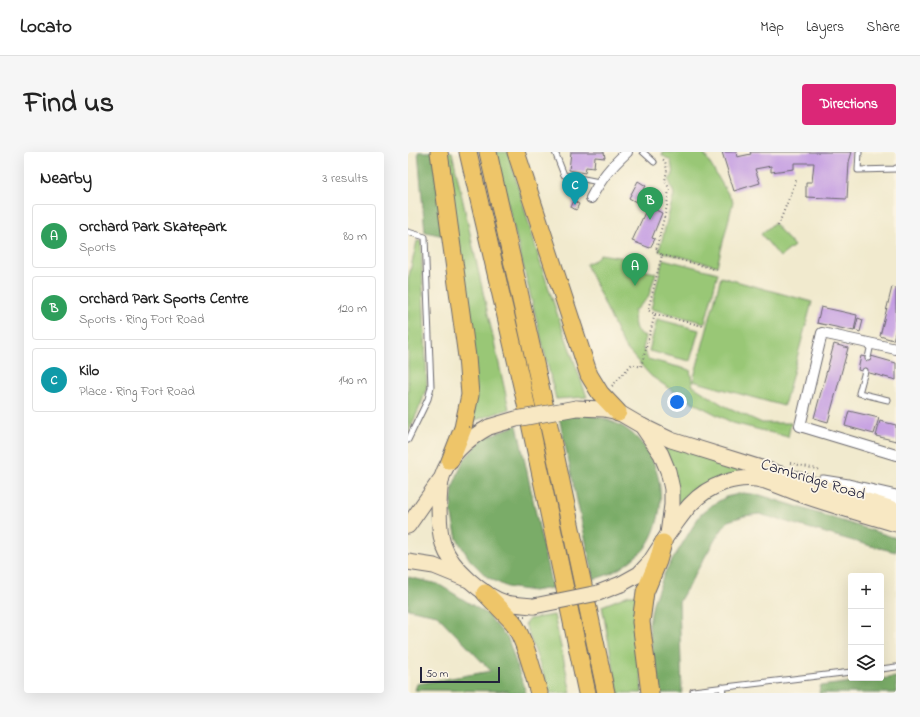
<!DOCTYPE html>
<meta charset="utf-8">
<style>
body{margin:0;font-family:"Indie Flower",sans-serif;background:#f6f6f6;color:#222}
.controls{position:absolute;right:12px;bottom:12px;display:grid;overflow:hidden;border-radius:4px;box-shadow:0 4px 16px #0002}
.controls button{width:36px;height:36px;display:grid;place-items:center;padding:0;border:0;border-bottom:1px solid #e0e0e0;background:#fff;color:#222;font:20px sans-serif}
.scale{position:absolute;left:12px;bottom:10px;width:80px;box-sizing:border-box;padding-left:4px;border:2px solid #22223b;border-top:0;font-size:11px;line-height:14px;white-space:nowrap;color:#22223b;-webkit-text-stroke:3px #fcf5e5;paint-order:stroke}
.you{position:absolute;left:269px;top:250px;width:14px;height:14px;margin:-10px;border:3px solid #fff;border-radius:50%;background:#1a73e8;box-shadow:0 0 0 6px #1a73e833}
.badge{display:grid;place-items:center;width:26px;height:26px;border-radius:50%;background:#db2777;color:#fff;font-size:13px;font-weight:700}
.pin{position:absolute;translate:-50% -33px;filter:drop-shadow(0 1px 2px #0008)}
.pin::after{content:'';position:absolute;top:21px;width:14px;height:12px;background:inherit;clip-path:polygon(0 0,100% 0,50% 100%)}
.list{margin:0;padding:0;list-style:none}
h2{display:flex;justify-content:space-between;align-items:center;height:52px;margin:0;padding:0 16px;font-size:17px}
h2 small{font-size:13px;font-weight:400;color:#767676}
.list li{display:grid;grid-template-columns:26px 1fr auto;gap:12px;align-items:center;box-sizing:border-box;height:64px;margin:0 8px 8px;padding:0 8px;border:1px solid #e0e0e0;border-radius:4px}
.list b{display:block;font-size:15px;white-space:nowrap}
.list p{margin:0;font-size:13px;white-space:nowrap;color:#767676}
.list em{font-size:13px;font-style:normal;color:#767676}
.icon{flex:none;width:22px;height:22px;fill:none;stroke:currentColor;stroke-width:2;stroke-linecap:round;stroke-linejoin:round}
.map{position:relative;flex:none;width:488px;height:541px;overflow:hidden;border-radius:4px}
header{display:flex;align-items:center;gap:24px;box-sizing:border-box;height:56px;padding:0 20px;background:#fff;border-bottom:1px solid #e0e0e0}
header strong{font-size:19px}
nav{display:flex;gap:22px;margin-inline-start:auto;font-size:14px}
.intro{display:flex;align-items:center;justify-content:space-between;box-sizing:border-box;height:96px;padding:0 24px}
h1{margin:0;font-size:28px}
.button{padding:10px 18px;border-radius:4px;background:#db2777;color:#fff;font-size:14px;font-weight:700}
main{display:flex;gap:24px;padding:0 24px}
aside{flex:1;background:#fff;border-radius:4px;box-shadow:0 4px 16px #0002}
.map>svg:first-child{display:block}
.green{fill:#99c776;stroke:#5e7458}
.forest{fill:#7aac67;stroke:#4e6751}
.building{fill:#c39be2}
.lines{fill:none;stroke-linecap:round;stroke-linejoin:round}
.service-casing{stroke:#6a686e;stroke-width:7}
.minor-casing{stroke:#6a686e;stroke-width:12}
.tertiary-casing{stroke:#6a686e;stroke-width:15}
.secondary-casing{stroke:#6a686e;stroke-width:17}
.trunk-casing{stroke:#6a686e;stroke-width:19}
.path{stroke:#6a686e;stroke-width:2;stroke-dasharray:1 3;stroke-linecap:butt}
.service{stroke:#fff;stroke-width:5}
.minor{stroke:#fff;stroke-width:10}
.tertiary{stroke:#fff;stroke-width:13}
.secondary{stroke:#f8e8c3;stroke-width:15}
.trunk{stroke:#eec569;stroke-width:17}
.secondary-bridge-casing{stroke:#6a686e;stroke-width:17;stroke-linecap:butt}
.path-bridge{stroke:#6a686e;stroke-width:2;stroke-dasharray:1 3;stroke-linecap:butt}
.secondary-bridge{stroke:#f8e8c3;stroke-width:15}
.labels{text-anchor:middle;dominant-baseline:central;stroke-width:3.5;stroke-linejoin:round;paint-order:stroke}
.street-label{font-size:16px;fill:#22223b;stroke:#fcf5e5}
</style>
<header>
<strong>Locato</strong>
<nav><a>Map</a><a>Layers</a><a>Share</a></nav>
</header>
<div class="intro"><h1>Find us</h1><a class="button">Directions</a></div>
<main>
<aside>
<h2>Nearby<small>3 results</small></h2>
<ul class="list">
<li><span class="badge" style="background:#2e9e5b">A</span><div><b>Orchard Park Skatepark</b><p>Sports</p></div><em>80 m</em></li>
<li><span class="badge" style="background:#2e9e5b">B</span><div><b>Orchard Park Sports Centre</b><p>Sports · Ring Fort Road</p></div><em>120 m</em></li>
<li><span class="badge" style="background:#0f9aa8">C</span><div><b>Kilo</b><p>Place · Ring Fort Road</p></div><em>140 m</em></li>
</ul>
</aside>
<div class="map">
<svg width="488" height="541" viewBox="0 0 488 541">
<rect width="100%" height="100%" fill="#fcf5e5"/>
<filter id="ink" filterUnits="userSpaceOnUse"><feTurbulence type="fractalNoise" baseFrequency=".025" numOctaves="2"/><feDisplacementMap in="SourceGraphic" scale="8" xChannelSelector="R" yChannelSelector="G"/><feConvolveMatrix kernelMatrix="1 2 1 2 8 2 1 2 1" color-interpolation-filters="sRGB"/></filter>
<filter id="wash" filterUnits="userSpaceOnUse"><feTurbulence type="fractalNoise" baseFrequency=".012" numOctaves="4" result="noise"/><feDisplacementMap in="SourceGraphic" scale="16" xChannelSelector="R" yChannelSelector="G"/><feGaussianBlur stdDeviation="0.9" result="paint"/><feColorMatrix in="noise" values="0 0 0 0 0 0 0 0 0 0 0 0 0 0 0 0 0 1.4 0 .05"/><feComposite in="paint" operator="in"/></filter>
<g filter="url(#wash)">
<rect width="100%" height="100%" fill="#f1eace"/>
<g class="green">
<polygon points="36,0 44,0 101,257 65,269"/>
<polygon points="87,0 100,0 132,110 152,170 179,245 148,247"/>
<polygon points="255,0 295,0 325,50 309,114 251,99 266,42 261,28 265,23 263,9 254,3"/>
<polygon points="366,71 386,94 372,105 353,82"/>
<polygon points="9,89 13,89 19,235 13,252 0,281 0,128"/>
<path d="M192,102L217,106L216,111C223,108 227,106 234,110L238,119L248,121L240,146L226,159C227,170 224,180 238,184L235,197L240,207L282,218L285,234L315,253L354,271H383L380,285L325,271L274,245L243,224L216,194L178,112L187,108Z"/>
<polygon points="255,107 310,121 297,171 243,157"/>
<polygon points="313,125 404,150 376,254 285,229"/>
<polygon points="249,167 291,178 282,209 241,199"/>
<polygon points="254,291 352,321 338,321 269,363"/>
<polygon points="221,443 230,443 234,541 210,541 194,454"/>
<polygon points="146,463 163,541 142,541 117,472 121,467"/>
</g>
<g class="forest">
<polygon points="10,0 26,0 36,84 17,80"/>
<path d="M171,261C187,264 203,267 217,276C256,303 263,358 237,396C235,399 231,402 228,404C215,416 202,423 186,427L151,265Z"/>
<polygon points="109,273 144,436 125,439 99,435 79,425 62,408 49,387 43,359 45,334 55,309 75,286"/>
<polygon points="335,341 352,343 488,386 488,400 463,394 351,362 336,364 320,369 308,386 271,450 274,541 250,541 241,473 245,451 257,420 292,363 304,353 318,345"/>
<polygon points="0,425 30,432 79,462 100,487 118,541 102,541 100,539 7,538 9,532 83,519 29,463 0,457"/>
<polygon points="488,525 488,541 411,541 412,534"/>
</g>
<g id="blocks">
<g class="building">
<polygon points="163,0 196,0 197,6 187,5 186,16 178,15 177,21 161,18"/>
<polygon points="314,0 328,0 329,5 343,2 342,0 444,0 441,10 439,47 398,45 398,30 404,30 406,11 386,11 386,17 363,20 363,14 347,17 352,31 326,39"/>
<polygon points="230,29 238,34 228,50 221,46"/>
<polygon points="166,49 171,52 168,58 163,55"/>
<polygon points="240,54 254,61 244,86 247,87 242,96 224,89"/>
<polygon points="484,135 488,136 488,178 485,188 472,184"/>
<polygon points="413,155 449,163 446,179 409,171"/>
<polygon points="450,166 455,168 452,180 447,178"/>
<polygon points="426,192 440,196 420,270 406,266"/>
<polygon points="453,204 462,206 463,204 488,211 488,228 450,218"/>
<polygon points="441,259 471,266 466,282 437,274"/>
<polygon points="472,269 488,273 488,289 468,284"/>
</g>
</g>
</g>
<g filter="url(#ink)">
<use href="#blocks" fill-opacity="0" stroke="#6a686e" stroke-width="1"/>
<g class="lines">
<g class="service-casing">
<g id="service">
<polyline points="147,0 156,23 191,30"/>
<polyline points="235,0 246,10"/>
<polyline points="451,0 450,18 488,17 488,16"/>
<polyline points="0,80 17,85 23,235 20,247 0,288"/>
<polyline points="460,206 463,192"/>
<polyline points="457,219 451,241 480,248"/>
<polyline points="473,517 488,515"/>
<polyline points="314,535 315,541"/>
<polyline points="285,539 443,520"/>
</g>
</g>
<g class="minor-casing">
<g id="minor">
<path d="M183,46C194,25 202,16 219,0"/>
<polyline points="488,197 414,181 392,274 488,303"/>
</g>
</g>
<g class="tertiary-casing">
<polyline id="tertiary" points="415,330 440,334 488,345"/>
</g>
<g class="secondary-casing">
<g id="secondary">
<polyline points="168,256 196,257 210,260 234,274 253,302 260,319 264,337 264,353 260,382 242,410 231,422 213,432"/>
<polyline points="234,274 263,288 488,358"/>
<path d="M81,275C61,286 41,303 34,325C30,341 30,377 35,392C43,416 75,444 98,451C107,453 117,453 126,454"/>
<polyline points="0,374 32,328"/>
<path d="M260,382C267,373 274,362 282,353C300,333 331,321 357,329C372,334 386,340 400,345C429,355 459,363 488,372"/>
<polyline points="0,410 26,414 58,427"/>
</g>
</g>
<g class="trunk-casing">
<g id="trunk">
<polyline points="31,0 59,205 62,243 55,276 42,309"/>
<polyline points="60,0 115,238 179,541"/>
<polyline points="80,0 145,292 198,541"/>
<polyline points="108,0 181,223 192,241 210,260"/>
<path d="M77,441L105,470C118,491 124,517 131,541"/>
<polyline points="242,541 233,470 237,440 250,409 255,391"/>
</g>
</g>
<g class="path">
<polyline points="370,74 389,26"/>
<polyline points="254,103 311,118"/>
<polyline points="247,162 295,174"/>
<polyline points="204,234 224,212 233,215 247,162 240,158 254,103 248,98 259,54 261,36 257,29 259,18 257,9 253,6"/>
<polyline points="382,311 413,318"/>
</g>
<use href="#service" class="service"/>
<use href="#minor" class="minor"/>
<use href="#tertiary" class="tertiary"/>
<use href="#secondary" class="secondary"/>
<use href="#trunk" class="trunk"/>
<g class="secondary-bridge-casing">
<g id="secondary-bridge">
<polyline points="81,275 108,267 168,256"/>
<polyline points="126,454 190,441 213,432"/>
</g>
</g>
<g class="path-bridge">
<polyline points="177,249 183,249"/>
<polyline points="61,275 70,272"/>
<polyline points="112,464 118,464"/>
</g>
<use href="#secondary-bridge" class="secondary-bridge"/>
</g>
</g>
<g class="labels">
<g class="street-label">
<text transform="translate(405 328) rotate(17)">Cambridge Road</text>
</g>
</g>
</svg>
<div class="controls">
<button>+</button>
<button>−</button>
<button><svg class="icon" aria-label="layers" viewBox="0 0 24 24"><path d="M12 4l9 5-9 5-9-5zM3 14l9 5 9-5"/></svg></button>
</div>
<div class="scale">50 m</div>
<div class="you"></div>
<div class="pin badge" style="left:227px;top:134px;background:#2e9e5b">A</div>
<div class="pin badge" style="left:242px;top:68px;background:#2e9e5b">B</div>
<div class="pin badge" style="left:167px;top:53px;background:#0f9aa8">C</div>
</div>
</main>
